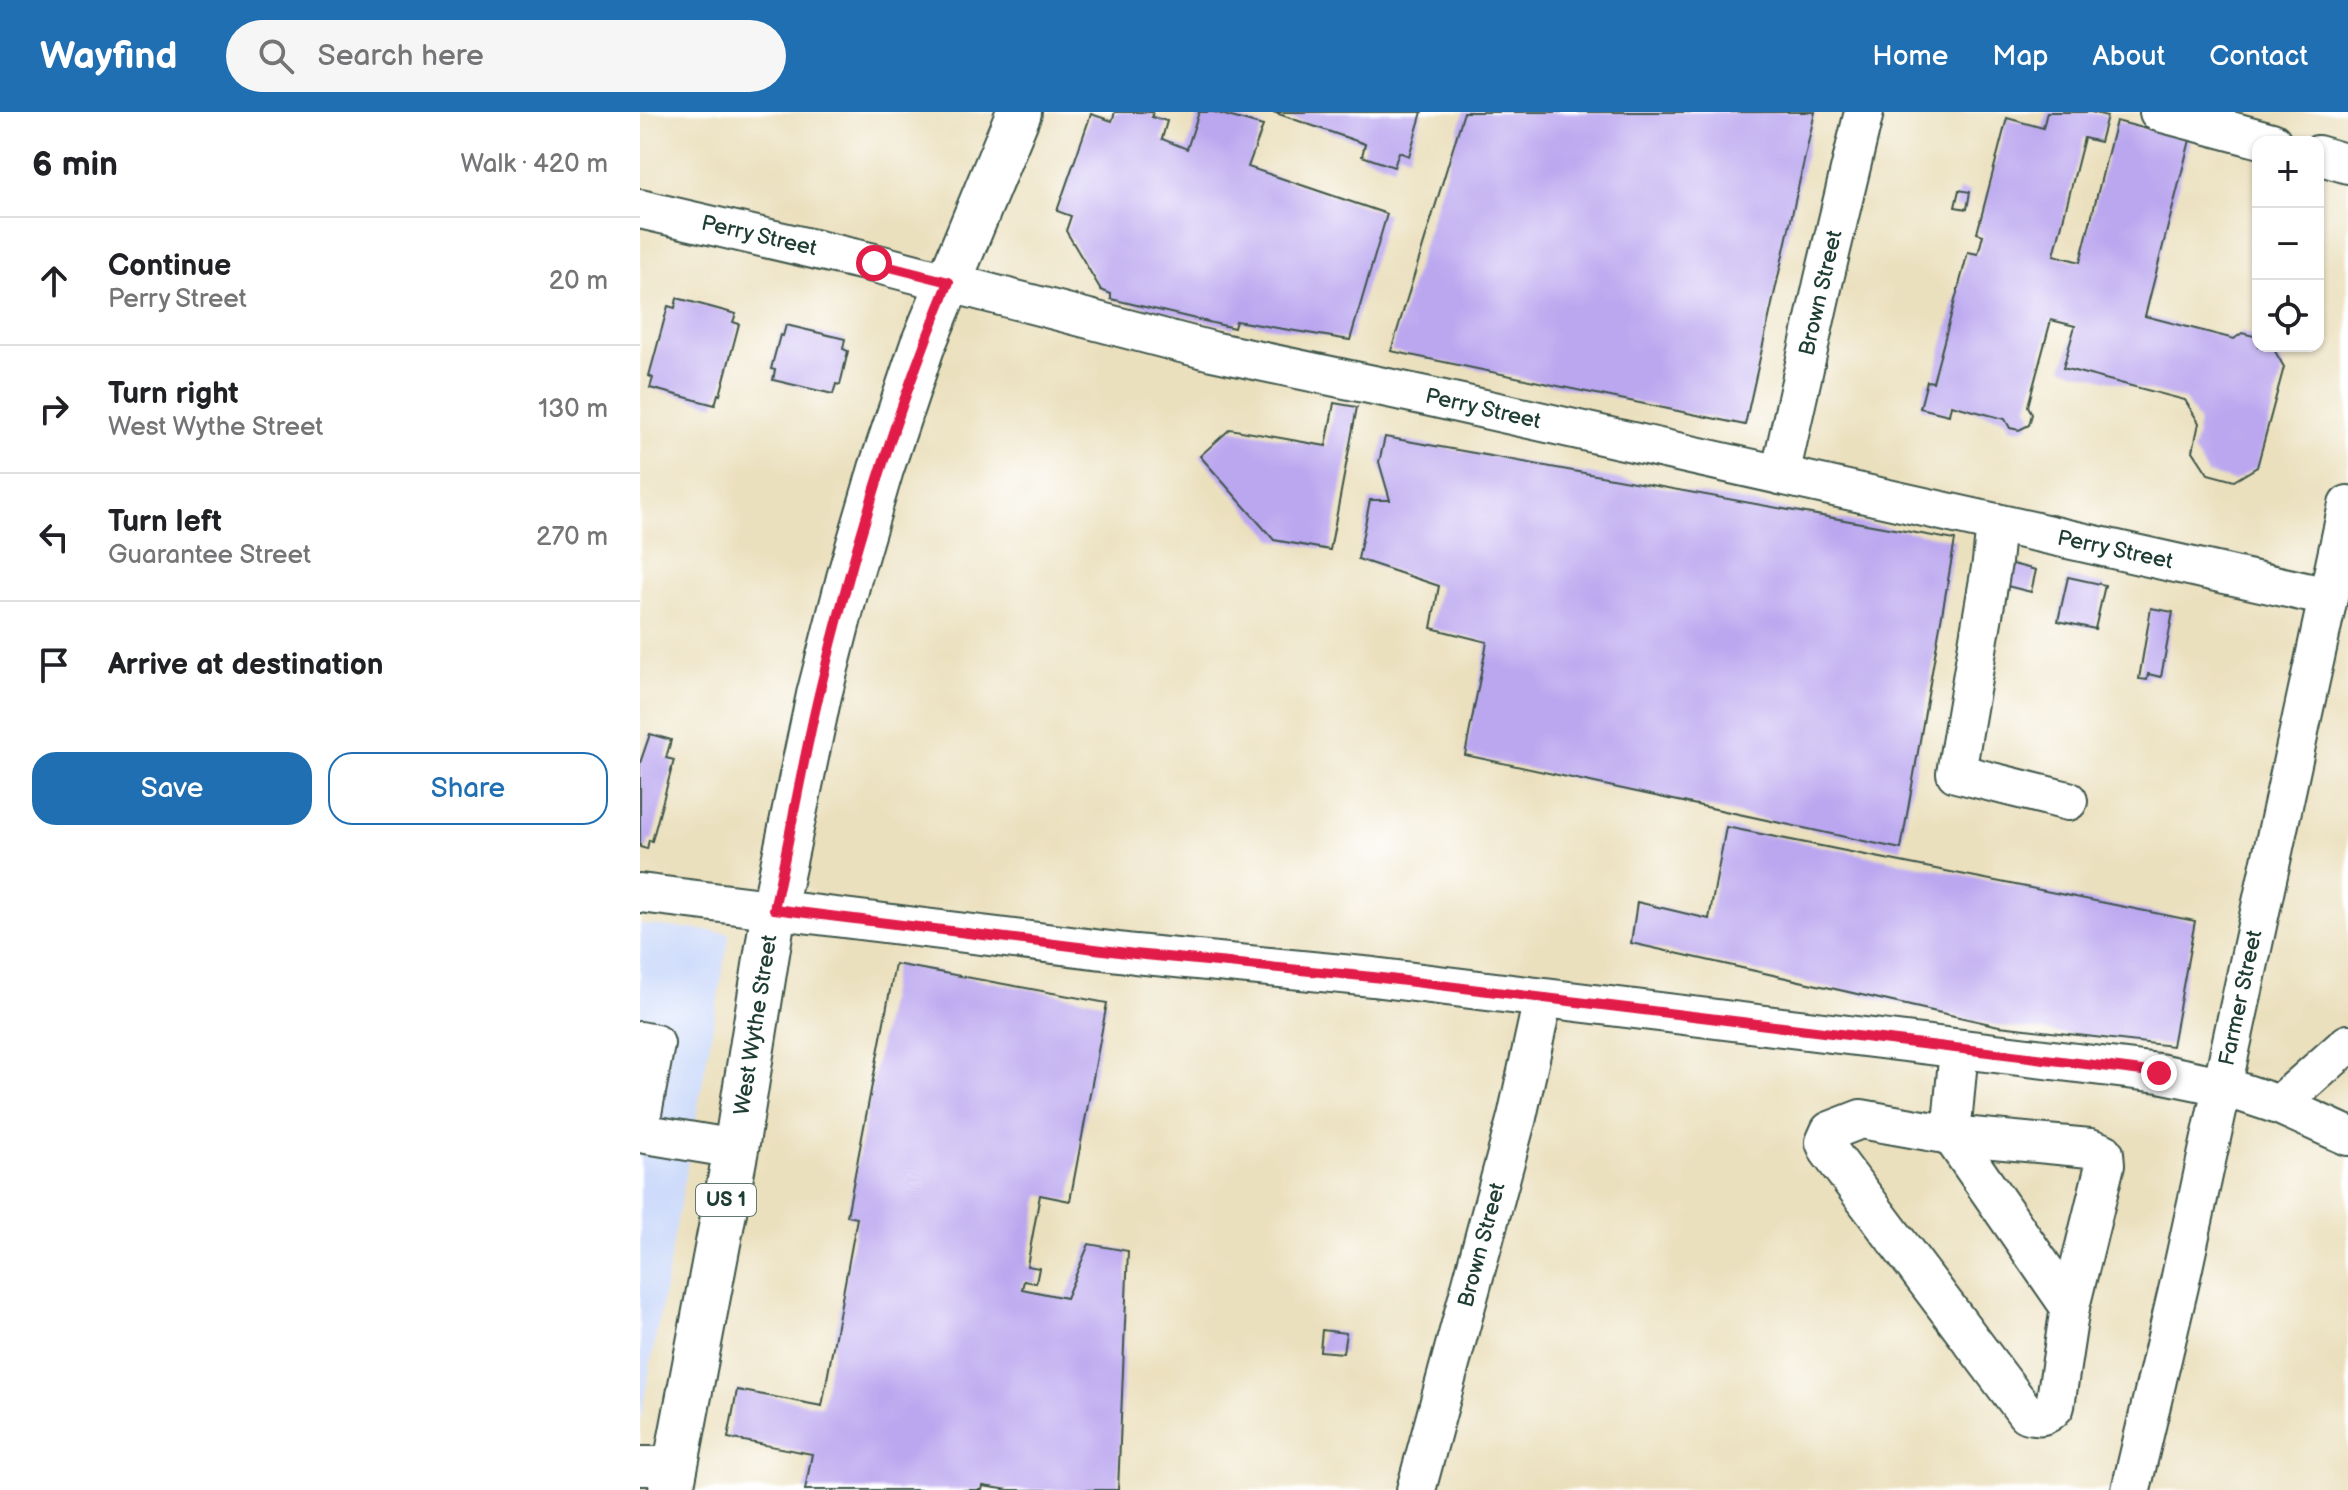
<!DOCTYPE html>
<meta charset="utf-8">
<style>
body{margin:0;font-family:"Balsamiq Sans",sans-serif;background:#f6f6f6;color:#202124}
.controls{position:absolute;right:24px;top:24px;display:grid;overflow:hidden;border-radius:16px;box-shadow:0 2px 6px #0004}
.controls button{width:72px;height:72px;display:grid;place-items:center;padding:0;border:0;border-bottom:2px solid #e0e0e0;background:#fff;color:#202124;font:40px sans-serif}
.stop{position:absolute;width:24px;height:24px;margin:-18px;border:6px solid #e11d48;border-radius:50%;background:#fff}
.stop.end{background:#e11d48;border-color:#fff;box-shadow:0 2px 8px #0008}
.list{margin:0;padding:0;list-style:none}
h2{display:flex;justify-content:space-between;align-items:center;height:104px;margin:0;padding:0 32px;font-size:34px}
h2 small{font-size:26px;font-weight:400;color:#757577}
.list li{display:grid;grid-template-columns:52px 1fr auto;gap:24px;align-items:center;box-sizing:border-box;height:128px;padding:0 32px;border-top:2px solid #e0e0e0}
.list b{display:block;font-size:30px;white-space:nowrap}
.list p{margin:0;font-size:26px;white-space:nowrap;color:#757577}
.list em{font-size:26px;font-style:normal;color:#757577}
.actions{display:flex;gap:16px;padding:24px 32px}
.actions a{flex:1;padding:18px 0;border:2px solid #1f6fb2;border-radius:24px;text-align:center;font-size:28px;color:#1f6fb2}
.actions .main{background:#1f6fb2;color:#fff}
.icon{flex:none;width:44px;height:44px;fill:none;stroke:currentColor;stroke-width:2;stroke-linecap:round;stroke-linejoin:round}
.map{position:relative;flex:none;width:1708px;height:1378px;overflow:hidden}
header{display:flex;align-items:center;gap:48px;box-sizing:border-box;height:112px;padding:0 40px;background:#1f6fb2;color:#fff}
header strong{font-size:38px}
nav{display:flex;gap:44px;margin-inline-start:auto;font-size:28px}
.search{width:560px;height:72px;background:#f6f6f6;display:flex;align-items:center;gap:20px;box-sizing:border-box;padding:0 28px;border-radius:44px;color:#757577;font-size:30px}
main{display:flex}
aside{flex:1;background:#fff}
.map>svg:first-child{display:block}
.built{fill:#cedbfa}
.building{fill:#bba7ef}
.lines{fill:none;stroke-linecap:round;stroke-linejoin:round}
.minor-casing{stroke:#3e5549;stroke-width:42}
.major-casing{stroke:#3e5549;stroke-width:48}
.minor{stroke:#fff;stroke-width:38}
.major{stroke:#fff;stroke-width:44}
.route{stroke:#e11d48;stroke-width:10}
.labels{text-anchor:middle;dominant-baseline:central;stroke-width:6;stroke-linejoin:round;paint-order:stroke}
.shield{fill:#fff;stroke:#627771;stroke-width:2}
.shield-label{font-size:20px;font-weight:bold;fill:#1f3d34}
.street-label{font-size:22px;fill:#1f3d34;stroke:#fff}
</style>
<header>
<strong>Wayfind</strong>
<div class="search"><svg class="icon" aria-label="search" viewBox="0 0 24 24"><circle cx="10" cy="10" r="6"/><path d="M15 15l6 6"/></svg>Search here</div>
<nav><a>Home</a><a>Map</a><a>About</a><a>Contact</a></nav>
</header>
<main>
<aside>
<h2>6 min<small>Walk · 420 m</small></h2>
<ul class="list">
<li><svg class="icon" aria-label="ahead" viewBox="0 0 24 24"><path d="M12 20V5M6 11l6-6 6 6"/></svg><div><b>Continue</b><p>Perry Street</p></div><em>20 m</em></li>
<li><svg class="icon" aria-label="right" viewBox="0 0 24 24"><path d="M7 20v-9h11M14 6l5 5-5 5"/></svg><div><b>Turn right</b><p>West Wythe Street</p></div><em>130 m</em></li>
<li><svg class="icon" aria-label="left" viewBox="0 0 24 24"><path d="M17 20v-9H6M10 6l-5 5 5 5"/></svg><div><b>Turn left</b><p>Guarantee Street</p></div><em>270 m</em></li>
<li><svg class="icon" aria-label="arrive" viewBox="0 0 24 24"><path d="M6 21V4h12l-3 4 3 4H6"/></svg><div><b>Arrive at destination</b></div></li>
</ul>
<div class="actions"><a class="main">Save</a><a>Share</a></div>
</aside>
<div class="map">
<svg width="1708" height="1378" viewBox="0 0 1708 1378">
<rect width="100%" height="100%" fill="#fff"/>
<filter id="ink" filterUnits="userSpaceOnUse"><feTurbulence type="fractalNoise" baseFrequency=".0125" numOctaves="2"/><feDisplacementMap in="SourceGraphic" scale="16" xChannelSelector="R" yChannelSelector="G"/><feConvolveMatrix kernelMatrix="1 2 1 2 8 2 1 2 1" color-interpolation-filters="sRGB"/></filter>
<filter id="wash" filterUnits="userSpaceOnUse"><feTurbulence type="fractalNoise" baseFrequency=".006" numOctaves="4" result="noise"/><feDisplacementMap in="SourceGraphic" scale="32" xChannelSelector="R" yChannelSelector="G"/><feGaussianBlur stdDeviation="1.8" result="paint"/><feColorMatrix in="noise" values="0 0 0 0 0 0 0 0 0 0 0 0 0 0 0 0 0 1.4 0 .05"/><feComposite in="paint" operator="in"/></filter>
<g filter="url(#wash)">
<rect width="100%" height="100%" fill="#ebe0be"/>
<polygon class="built" points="0,812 90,821 0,1311"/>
<g id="blocks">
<g class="building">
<polygon points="475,0 513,0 512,5 527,9 522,27 547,37 559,0 574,0 623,14 608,55 747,102 710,228 596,209 594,216 471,187 471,182 461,178 426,119 431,104 417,99 451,2 472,9"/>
<polygon points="633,0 782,0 769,44 759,40 754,55 722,44 725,32"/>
<polygon points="824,0 1175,0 1105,313 751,239"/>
<polygon points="1407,0 1451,0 1467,4 1460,30 1444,26 1414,143 1440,150 1476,9 1550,28 1505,204 1594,227 1602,221 1618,225 1618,234 1632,234 1644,255 1617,355 1594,369 1568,362 1553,339 1559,311 1545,288 1423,256 1435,214 1411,208 1388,294 1392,302 1389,313 1379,318 1370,316 1365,307 1311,293 1309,303 1280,296 1287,269 1293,270 1328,140 1338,142 1343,123 1337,121 1367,6 1403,16"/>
<polygon points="1319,78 1330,80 1327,97 1315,95"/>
<polygon points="37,186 96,202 93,210 99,212 80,283 78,282 75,293 10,276 13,266 9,264 28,194 35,196"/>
<polygon points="146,213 205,227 203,237 208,239 200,273 196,272 193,282 133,268 135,258 131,257 140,223 143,224"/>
<polygon points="694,291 717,295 690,438 634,428 560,344 590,317 686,334"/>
<polygon points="745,325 1315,428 1261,737 825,643 847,530 791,516 799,474 718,447 730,388 750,388 739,350"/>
<polygon points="1372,452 1396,458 1391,480 1367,474"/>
<polygon points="1428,465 1465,473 1455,517 1418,509"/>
<polygon points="1511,496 1533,500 1521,565 1508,562 1507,568 1499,567"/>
<polygon points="10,622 31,628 26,646 34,648 12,729 9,728 7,737 0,735 0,651"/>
<polygon points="1086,715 1555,809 1532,934 1359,914 991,831 997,790 1069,807"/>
<polygon points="255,852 467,891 430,1089 400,1083 387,1154 399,1156 396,1171 384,1169 382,1177 426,1186 449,1132 488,1139 478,1378 369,1378 343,1374 342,1378 165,1378 172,1342 88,1326 97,1278 182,1294 217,1106 207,1104"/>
<polygon points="682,1218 706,1221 703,1241 680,1239"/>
</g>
</g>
</g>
<g filter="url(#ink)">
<use href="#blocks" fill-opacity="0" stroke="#3e5549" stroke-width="2"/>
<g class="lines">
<g class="minor-casing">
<g id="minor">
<polyline points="1519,0 1632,30"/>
<polyline points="1678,43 1708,52"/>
<polyline points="0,97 234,151 572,239 786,284 1688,485"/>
<polyline points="1140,363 1184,167 1224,0"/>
<polyline points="1356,411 1352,450 1316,661 1428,689"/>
<polyline points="0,781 495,842 733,865 1519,961 1582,974 1639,993 1708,1024"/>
<polyline points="0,929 15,932 0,1012"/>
<polyline points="1639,993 1708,932"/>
<polyline points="0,1021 96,1037"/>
<path d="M1311,1023L1450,1036L1464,1041L1465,1053L1430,1195L1415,1294C1406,1305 1399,1305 1386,1301L1189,1039L1185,1030L1190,1019L1221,1007L1311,1023L1319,937"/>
<polyline points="1311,1023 1430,1195"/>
<polyline points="0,1354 36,1354"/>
<polyline points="776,1378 877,1005 903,887"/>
<polyline points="1491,1378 1539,1174 1708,393"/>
</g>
</g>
<g class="major-casing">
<polyline id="major" points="31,1378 96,1037 134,797 179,583 209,466 241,357 282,235 379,0"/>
</g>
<use href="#minor" class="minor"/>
<use href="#major" class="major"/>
</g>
</g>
<g class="lines" filter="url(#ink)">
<path class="route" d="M234,151L309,170C254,304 212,442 179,582C162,653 150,725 134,797L495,842L733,865L1519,961"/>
</g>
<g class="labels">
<rect class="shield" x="56" y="1072" width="60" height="32" rx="6"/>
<g class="shield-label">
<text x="86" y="1088">US 1</text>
</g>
<g class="street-label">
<text transform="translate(119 124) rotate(13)">Perry Street</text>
<text transform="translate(1181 181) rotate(-77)">Brown Street</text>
<text transform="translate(843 297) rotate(13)">Perry Street</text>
<text transform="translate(1475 438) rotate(12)">Perry Street</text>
<text transform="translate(1601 886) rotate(-78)">Farmer Street</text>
<text transform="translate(116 913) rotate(-81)">West Wythe Street</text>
<text transform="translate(842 1133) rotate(-75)">Brown Street</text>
</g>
</g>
</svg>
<div class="controls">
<button>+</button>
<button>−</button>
<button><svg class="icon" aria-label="locate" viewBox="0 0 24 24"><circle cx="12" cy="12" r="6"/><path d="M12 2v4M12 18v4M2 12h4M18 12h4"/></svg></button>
</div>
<div class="stop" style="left:234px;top:151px"></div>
<div class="stop end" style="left:1519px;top:961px"></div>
</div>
</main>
